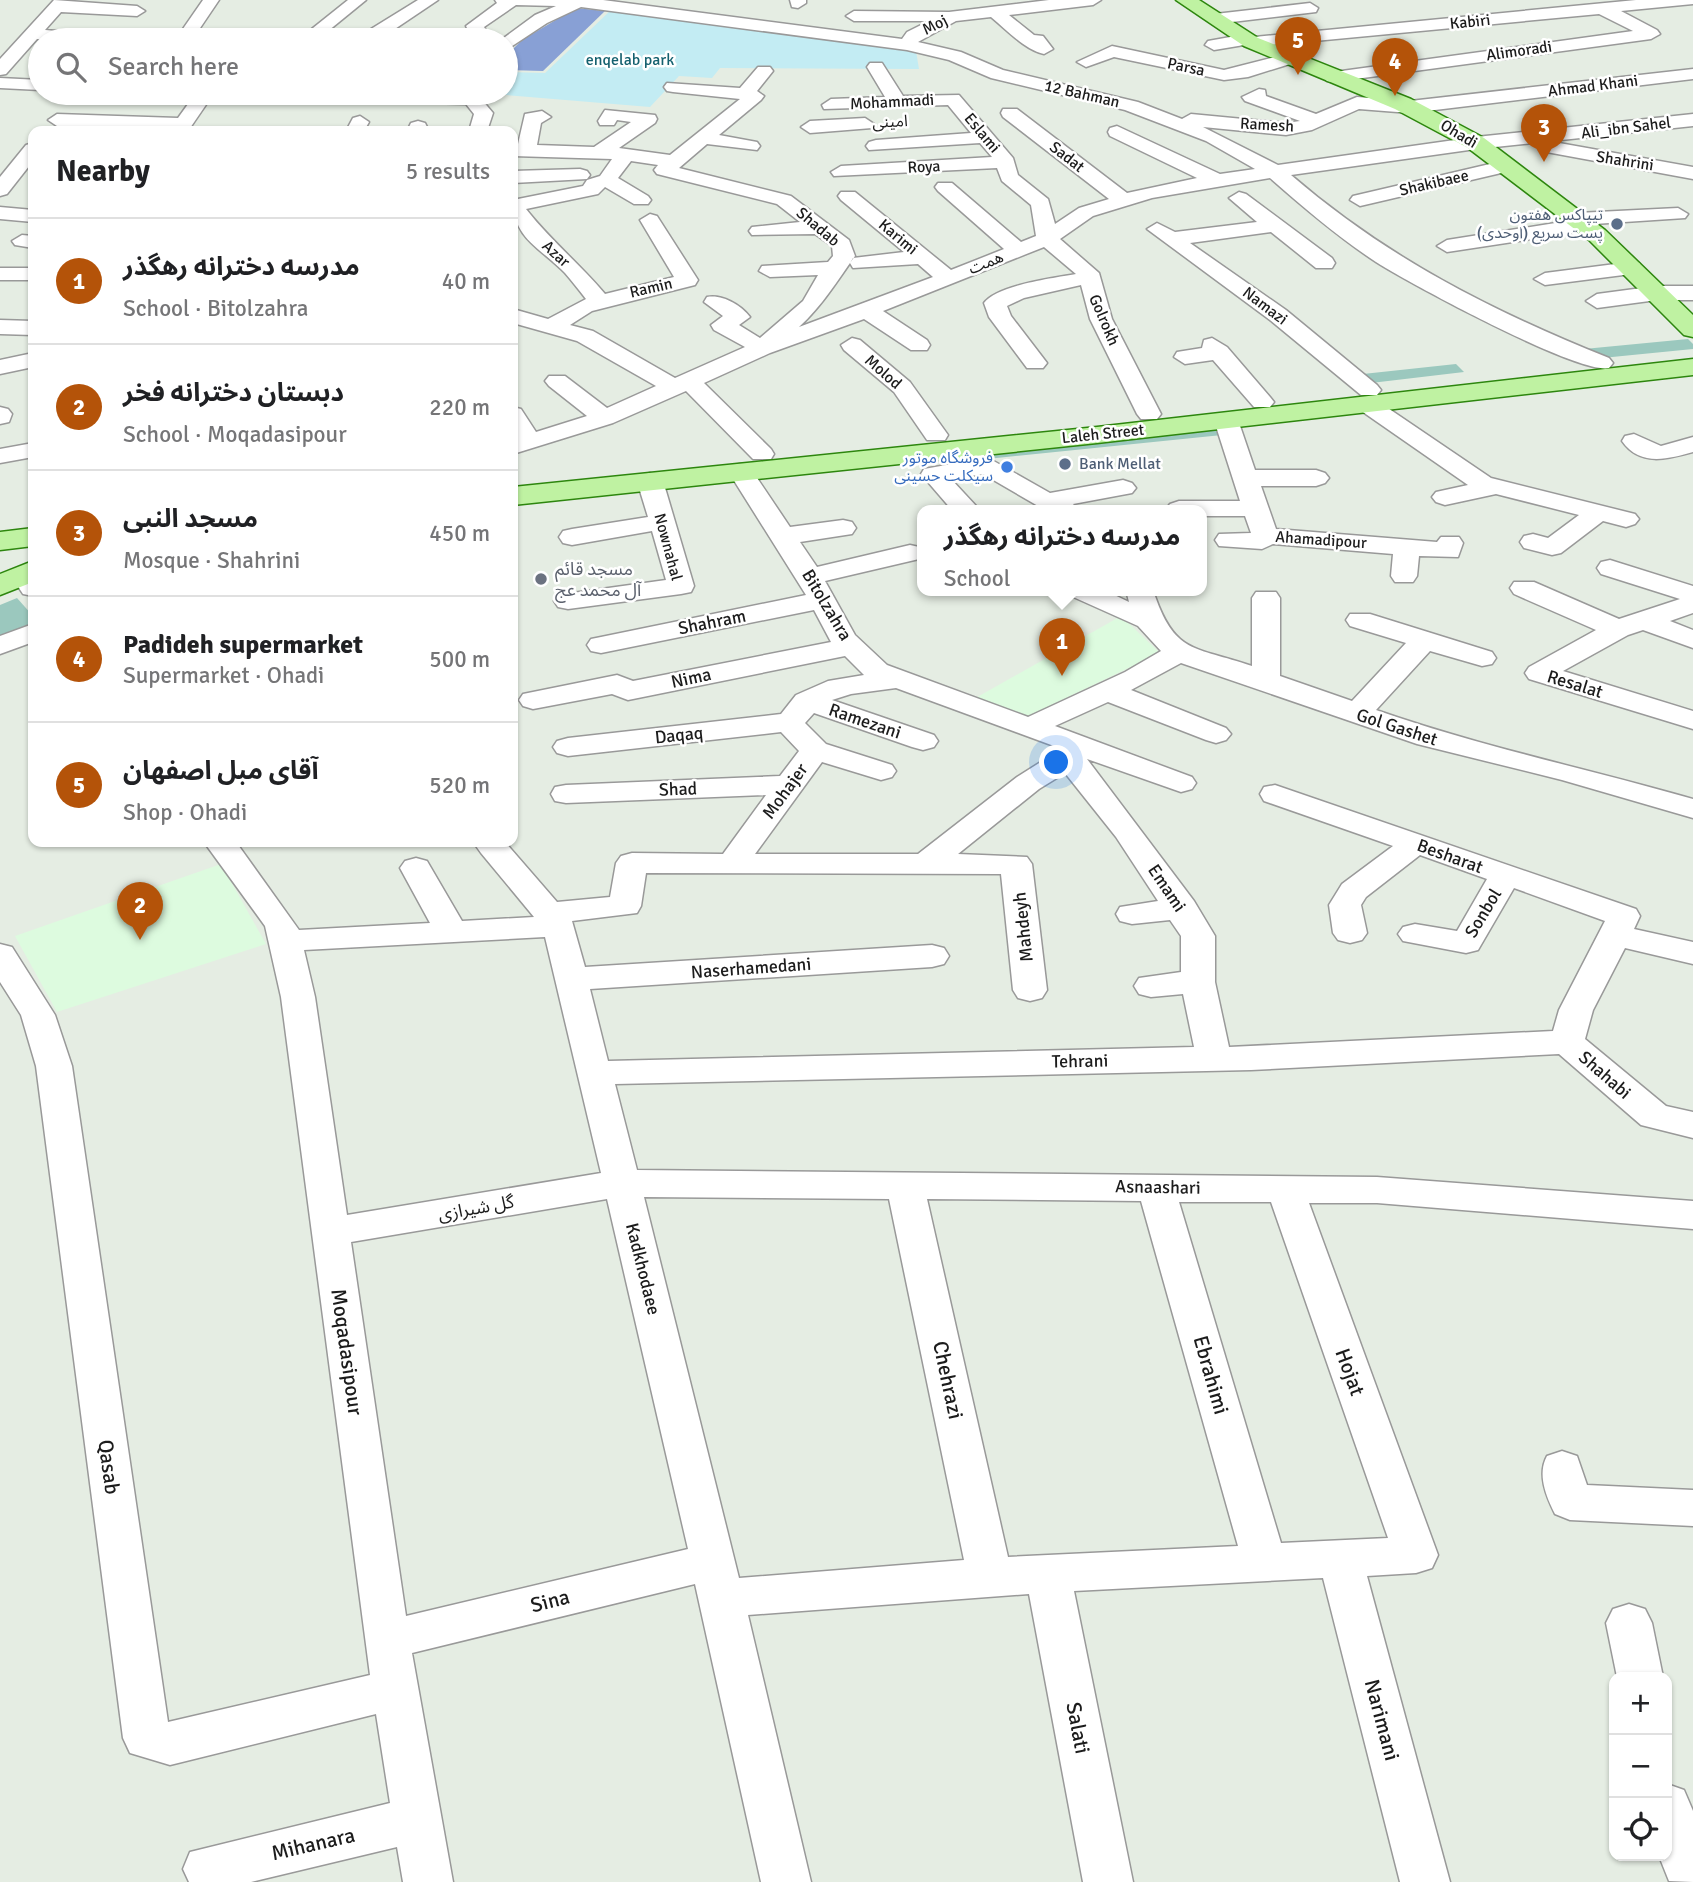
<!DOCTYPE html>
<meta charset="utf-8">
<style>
body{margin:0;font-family:Signika,"Noto Sans Arabic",sans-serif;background:#f6f6f6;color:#202124}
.controls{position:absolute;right:21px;bottom:21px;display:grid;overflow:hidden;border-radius:14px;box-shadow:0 2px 5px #0004}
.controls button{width:63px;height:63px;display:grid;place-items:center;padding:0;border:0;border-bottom:2px solid #e0e0e0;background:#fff;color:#202124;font:35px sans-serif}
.you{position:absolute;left:1057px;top:763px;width:24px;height:24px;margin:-18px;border:5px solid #fff;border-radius:50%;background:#1a73e8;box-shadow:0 0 0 10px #1a73e833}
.badge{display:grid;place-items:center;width:46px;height:46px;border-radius:50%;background:#b45309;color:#fff;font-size:23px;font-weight:700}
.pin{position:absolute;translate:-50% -58px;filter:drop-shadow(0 2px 4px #0008)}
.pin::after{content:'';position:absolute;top:37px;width:24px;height:21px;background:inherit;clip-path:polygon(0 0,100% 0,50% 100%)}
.popup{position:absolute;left:917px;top:505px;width:290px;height:91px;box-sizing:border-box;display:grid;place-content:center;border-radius:14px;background:#fff;filter:drop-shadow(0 2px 5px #0005);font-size:23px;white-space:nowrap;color:#757577}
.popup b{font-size:26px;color:#202124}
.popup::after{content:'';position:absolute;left:50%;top:100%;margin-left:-14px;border:14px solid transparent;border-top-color:#fff}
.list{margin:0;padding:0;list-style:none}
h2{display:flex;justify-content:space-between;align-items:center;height:91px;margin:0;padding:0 28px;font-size:30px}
h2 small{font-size:23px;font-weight:400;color:#757577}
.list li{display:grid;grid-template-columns:46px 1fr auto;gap:21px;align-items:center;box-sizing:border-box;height:126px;padding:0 28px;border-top:2px solid #e0e0e0}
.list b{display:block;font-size:26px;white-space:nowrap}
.list p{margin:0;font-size:23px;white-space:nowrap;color:#757577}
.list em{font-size:23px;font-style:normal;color:#757577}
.icon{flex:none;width:38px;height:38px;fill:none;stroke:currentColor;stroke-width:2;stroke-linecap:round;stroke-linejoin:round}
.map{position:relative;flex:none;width:1693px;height:1882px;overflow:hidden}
.search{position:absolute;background:#fff;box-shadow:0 2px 5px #0004;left:28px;top:28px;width:490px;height:77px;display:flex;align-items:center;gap:18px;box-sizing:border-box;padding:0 24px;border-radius:38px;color:#757577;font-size:26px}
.panel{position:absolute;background:#fff;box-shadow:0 2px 5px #0004;left:28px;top:126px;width:490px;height:721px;border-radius:14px}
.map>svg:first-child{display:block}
.education{fill:#ddfbdf}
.forest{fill:#9bc8be}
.park{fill:#c3ecf3}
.pitch{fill:#88a0d5}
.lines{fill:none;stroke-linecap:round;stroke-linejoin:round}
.minor-casing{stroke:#999;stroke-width:3}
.major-casing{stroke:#2d860e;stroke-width:3}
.minor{fill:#fff;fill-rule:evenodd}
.major{fill:#bff2a2;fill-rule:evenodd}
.service-dot{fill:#5c6f8a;stroke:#fff;stroke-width:2.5}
.shop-dot{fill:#3f7fe0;stroke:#fff;stroke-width:2.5}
.worship-dot{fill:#6b7280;stroke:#fff;stroke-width:2.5}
.labels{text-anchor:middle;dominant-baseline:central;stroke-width:5;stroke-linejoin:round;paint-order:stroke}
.far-street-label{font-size:16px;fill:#1c1c1c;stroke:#fff}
.far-park-label{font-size:16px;fill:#15616f;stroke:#fff}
.far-service-label{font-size:16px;fill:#4e5e75;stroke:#fff;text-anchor:end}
.far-shop-label{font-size:16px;fill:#366cbe;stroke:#fff;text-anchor:end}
.worship-label{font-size:18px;fill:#5b616d;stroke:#fff;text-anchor:start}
.street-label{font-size:18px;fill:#1c1c1c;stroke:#fff}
.near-street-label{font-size:21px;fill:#1c1c1c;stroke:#fff}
</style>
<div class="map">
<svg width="1693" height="1882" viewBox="0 0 1693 1882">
<rect width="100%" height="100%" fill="#e5ede3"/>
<g class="education">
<polygon points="1121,616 1160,653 1024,718 972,700"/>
<polygon points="221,864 266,944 57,1012 15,936"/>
</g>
<g class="forest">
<polygon points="1688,339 1693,344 1693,349 1602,358 1584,349"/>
<polygon points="1456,364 1464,372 1371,383 1363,374"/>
<polygon points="1218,426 1222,435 987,459 975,452"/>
<polygon points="17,598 33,616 33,625 0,639 0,605"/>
</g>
<polygon class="park" points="611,10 916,51 919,69 720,68 712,78 679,76 650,107 482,93 506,93 506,72 545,73"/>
<polygon class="pitch" points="576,8 605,11 543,71 506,70 506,56 522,40"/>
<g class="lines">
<g class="minor-casing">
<g id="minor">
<polygon points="54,0 137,6 145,11 137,16 61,12 45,30 105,35 114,40 37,39 6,74 0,75 0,59"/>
<polygon points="203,0 219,0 192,40 131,38 140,33 178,36"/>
<polygon points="348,0 366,0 317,40 298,40"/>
<polygon points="418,0 438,0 383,37 371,37 368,33 371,29"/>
<path d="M495,0H603L902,39L907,32L929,21H854L846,16L854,11L949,12L1049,0H1101L1093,5L1009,15L1034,35L1043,36L1053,49L1044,54C1025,50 1007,30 991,17L956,21L918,42L961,52L1003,70L1138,102L1182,119L1191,114L1286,123L1300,121L1245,101L1242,97L1259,89L1265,90L1266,96L1316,114L1357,97L1410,101L1693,69V79L1410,113L1359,109L1312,130L1286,135L1203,127L1278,165L1476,137L1693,114V126L1476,149L1291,175C1387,258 1492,311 1609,358L1613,363L1609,368C1579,375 1409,283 1376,262C1338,237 1304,208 1270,178L1152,198L1093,216L1060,239L1099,273L1112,319L1161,414L1157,419H1141L1137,414L1090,319L1081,285L1024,298L1007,306L1011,316L1047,363L1043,368H1027L989,317L984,303C997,285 1054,278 1076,274L1044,247L883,311L927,340L930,345L927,350H911L864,319L770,353L704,383L771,449L774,454L771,459H753L686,391L613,423L513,454V439L516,438L513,433V407L521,409L536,432L587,416L549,386L545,381L549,376H565L607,408L656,386L577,341L513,323V309L548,319L586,299C579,290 572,281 565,273C541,248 513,239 513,200L583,186L587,180L600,176L612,159L513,156V144H518L525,114L542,111L551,117L541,123L537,145L594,147L631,122L617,120L614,125H600L598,121L605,110L655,115L657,119L655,123L619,148L670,155L740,99L673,92L667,91L664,87L667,83L740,88L758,67H770L773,71L757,91L764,96L761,100L719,135L757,142L760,146L757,150L707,144L679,168L791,196L849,240L855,256C837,281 822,306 799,327L933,277L918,264L853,268L850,263L853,258L904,252L841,200L838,196L841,192H855L951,270L1004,249L938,191L935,187L938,183H952L1021,242L1036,236L1031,205L1002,181L997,168L834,176L831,172L841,166L992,157L980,143L869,150L866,146L869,142L876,140L971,133L948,105L824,109L822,105L831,99L885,97L867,67L870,63H882L903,96L959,95L1013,158L1018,175L1048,199L1055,224L1079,208L1109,199L1003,117L1001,113L1003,109H1017L1127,193L1197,178L1110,136L1108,132L1110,128L1117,126L1220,174L1255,169L1206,141L1125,110L991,78L949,60L907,50L581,7L547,23L506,50V40H501L535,15L556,6L516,5L484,27L492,40H473L466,26L497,3ZM631,161L658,165L654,170L657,174L777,204L800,222L752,227L749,231L752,235L815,234L832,246L833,256L828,262L762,266L759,271L770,277L818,275L803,301L760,338L739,325L750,317C741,305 722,294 707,297L704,302L723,316L711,325L714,330L745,347L675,378L593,331L570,325L592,311L695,285L698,280L657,216L650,214L640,220L674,277L605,294C580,264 550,240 526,209L598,194L605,187L634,204H648L651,200L648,196L618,178Z"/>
<polygon points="790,0 806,0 806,3 798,8 792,7"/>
<polygon points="1636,0 1693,0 1693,4 1621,11 1657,30 1660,34 1651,39 1333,82 1327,81 1324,77 1327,73 1633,31 1599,14 1251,47 1244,45 1214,50 1205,45 1208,41 1247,34 1254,37"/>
<polygon points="1310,3 1318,8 1316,12 1215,24 1207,19 1215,14"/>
<polygon points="1112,46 1224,70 1287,54 1296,59 1293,63 1248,77 1224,80 1114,57 1086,67 1077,62"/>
<polygon points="0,78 40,80 40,90 0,88"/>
<polygon points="196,93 214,93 188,131 57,126 48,120 57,114 178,118"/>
<polygon points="219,93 476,93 493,113 487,131 469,131 474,114 466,104 228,98"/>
<polygon points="360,116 369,122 364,131 346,131 353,118"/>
<polygon points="865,118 874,124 872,128 810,133 801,127 810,121"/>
<polygon points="418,121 425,123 427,127 425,131 407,131 411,123"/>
<polygon points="1548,141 1693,167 1693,179 1541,151 1538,147"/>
<polygon points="33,143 33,161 7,194 0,196 0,177 26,145"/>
<polygon points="1507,160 1517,166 1514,170 1360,206 1350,200 1353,196"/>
<polygon points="580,169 587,171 590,175 587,179 513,183 513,171"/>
<polygon points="1239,192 1246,194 1332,258 1335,263 1332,268 1316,268 1271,232 1190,243 1286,310 1377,385 1381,390 1377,395 1361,395 1270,320 1147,229 1157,223 1175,232 1257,222 1229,198"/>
<polygon points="0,207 33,210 33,222 0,219"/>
<polygon points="1678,208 1688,214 1685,218 1594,224 1591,229 1584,231 1447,252 1437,246 1447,240 1568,221 1570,215 1577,213"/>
<polygon points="22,235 33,236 33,248 15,245 12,241"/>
<polygon points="1631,262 1639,263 1642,268 1639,273 1545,285 1534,279 1545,273"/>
<rect x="0" y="268" width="33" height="12"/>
<polygon points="1657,286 1693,286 1693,300 1657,300 1597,308 1586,301 1597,294"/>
<polygon points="0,320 33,321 33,335 0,334"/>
<polygon points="852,338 860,340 910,382 948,435 945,440 927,440 894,392 844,350 841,345"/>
<polygon points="1212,338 1227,347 1270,397 1274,402 1270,407 1254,407 1213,360 1185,364 1174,357 1177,352 1202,348 1204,340"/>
<polygon points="33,353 33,367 0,374 0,360"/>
<polygon points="1368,398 1376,400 1491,478 1635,514 1639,519 1635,524 1626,527 1603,521 1561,553 1552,555 1524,548 1520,542 1524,536 1533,534 1548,538 1579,515 1496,494 1445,505 1436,502 1432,497 1436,492 1468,485 1360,410 1356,405 1360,400"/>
<polygon points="0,407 8,409 12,414 9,422 0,424"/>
<polygon points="1226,413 1234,415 1238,420 1255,470 1316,470 1325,473 1329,478 1325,483 1316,486 1261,486 1276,529 1437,542 1441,537 1459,537 1463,543 1458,557 1419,556 1417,576 1413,582 1395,582 1391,576 1393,554 1273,544 1262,549 1219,546 1215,540 1219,534 1251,533 1245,516 1202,516 1202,510 1166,509 1170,504 1179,501 1240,501 1214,420 1218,415"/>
<path d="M1634,434L1661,446L1693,437V452C1668,459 1640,467 1622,441L1625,436Z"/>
<polygon points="960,442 1050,493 1123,480 1132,483 1136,488 1132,493 1073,504 1078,510 1045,510 983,474 951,479 977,507 975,510 952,510 921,474 924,469 963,462 948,449 951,444"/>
<polygon points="33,443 33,457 0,463 0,449"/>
<path d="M740,464L749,466L790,527L843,520L852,522L856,528L852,534L800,542L817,567L910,545L919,547L922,551L919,559L825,581L855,635L887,665L1028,717L1125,672L1161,651L1138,626L1071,596L1068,590H1104L1129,602L1126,590H1153C1174,655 1194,646 1252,666V598L1256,592H1276L1280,598V676L1352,701L1406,643L1350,626L1346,620L1350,614H1370L1492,652L1496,658L1492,664L1482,666L1430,651L1376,710C1479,746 1588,769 1693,799V818L1562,780L1417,744L1181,663L1131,690L1226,728L1231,734L1226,740L1216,743L1206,740L1108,702L1055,726L1192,777L1196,783L1192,789L1181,792L1087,759L1194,901L1215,936V982L1229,1047L1553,1031L1559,1010L1605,921L1514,888L1478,950L1466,953L1403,941L1398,934L1403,927L1415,924L1457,931L1487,879L1420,855L1366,897L1361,905L1367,933L1362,940L1350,943L1338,940L1333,933L1329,905L1342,884L1393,846L1264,801L1260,794L1264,787L1275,785L1636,909L1640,916L1634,929L1693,942V964L1625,948L1593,1010L1585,1039L1666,1106L1693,1112V1138L1641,1125L1559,1054L1251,1070L615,1084L637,1170L1377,1177L1693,1201V1229L1377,1203H1309L1438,1555L1432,1568L1416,1573L1367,1576L1450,1882H1400L1323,1578L1074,1591L1133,1882H1083L1029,1594L748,1615L811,1882H761L695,1584L412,1653L453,1882H403L397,1847L251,1882H189L183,1869L190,1852L390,1803L376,1714L170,1765L130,1753L123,1738L36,1066L21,1015L0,982V944L12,947L55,1015L72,1066L168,1722L370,1675L281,997L265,926L204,842H236L299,930L430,923L400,868L405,861L416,858L427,861L462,921L534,917L481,853L476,846L479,842H505L557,902L610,897L616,863L621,856L632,853L723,854L766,795L566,803L555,801L551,794L555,787L566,785L780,776L799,751L781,732L568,756L557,753L553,747L557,741L568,738L781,714L796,695L828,681L864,675L845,656L628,700L612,694L533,709L523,706L519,700L523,694L617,675L633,681L831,642L814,610L601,653L591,651L587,645L591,639L601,637L806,595L728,471L731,466ZM896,688L1054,746L1055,753L1017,777L918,854H755L822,762L881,780L892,777L896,771L892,765L826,744L805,723L814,713L912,747L923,750L934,747L938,741L934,735L832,700L851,694ZM1065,773L1116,837L1158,901L1120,907L1116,914L1120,921L1132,924L1170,920L1181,936V972L1139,978L1134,986L1139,994L1151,997L1183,994L1194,1047L608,1061L590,989L932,967L944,964L949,956L944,948L932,945L585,967L572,921L637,913L641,906L646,873L1001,874L1013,990L1018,998L1030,1001L1042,998L1047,990L1032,864L1027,857L958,854L1039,789ZM545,937L601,1173L347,1215L315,997L304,950ZM644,1197L889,1199L964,1560L739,1578ZM607,1199L688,1549L406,1616L351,1242ZM927,1199L1141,1201L1238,1546L1008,1557ZM1179,1202H1271L1388,1538L1281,1543Z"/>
<polygon points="650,473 659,476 663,481 694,586 691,592 681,594 568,609 558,607 554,601 558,595 666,580 652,531 572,545 563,543 559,537 563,531 572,529 648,517 637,481 641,476"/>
<polygon points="1610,560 1693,586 1693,613 1670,621 1693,630 1693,648 1643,630 1628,635 1563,671 1693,711 1693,729 1529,679 1525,673 1529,667 1596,630 1514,594 1510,588 1514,582 1534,582 1619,619 1680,599 1601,574 1597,568 1601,562"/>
<polygon points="30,577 33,578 33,596 23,594 17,585 20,579"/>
<polygon points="33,624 33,642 0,654 0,636"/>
<path d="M1562,1451L1577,1456L1587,1485L1693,1490V1526L1570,1520L1555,1514C1546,1496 1537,1474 1547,1456Z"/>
<polygon points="1629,1604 1645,1609 1652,1623 1663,1677 1617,1677 1606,1623 1613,1609"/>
<polygon points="1667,1784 1684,1790 1693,1811 1693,1882 1669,1881 1659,1856 1667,1856"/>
</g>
</g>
<g class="major-casing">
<g id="major">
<polygon points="1176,0 1199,0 1258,38 1411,99 1484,138 1605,230 1693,315 1693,337 1684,335 1589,240 1468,148 1395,109 1244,46"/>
<polygon points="1693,359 1693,375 1097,443 513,505 513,487 1097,427"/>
<polygon points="33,528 33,546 0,550 0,532"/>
<polygon points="33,561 33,582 0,595 0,574"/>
</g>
</g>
<use href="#minor" class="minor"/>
<use href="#major" class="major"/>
</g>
<g class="service-dot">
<circle cx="1617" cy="224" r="7"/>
<circle cx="1065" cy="464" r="7"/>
</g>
<circle class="shop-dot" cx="1007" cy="467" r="7"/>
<circle class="worship-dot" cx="541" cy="579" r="7"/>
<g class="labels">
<g class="far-street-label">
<text transform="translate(1470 22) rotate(-6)">Kabiri</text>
<text transform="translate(935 25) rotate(-27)">Moj</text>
<text transform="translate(1519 51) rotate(-8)">Alimoradi</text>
<text transform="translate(1186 67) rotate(12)">Parsa</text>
<text transform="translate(1593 86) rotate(-7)">Ahmad Khani</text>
<text transform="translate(1082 94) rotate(13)">12 Bahman</text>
<text transform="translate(892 102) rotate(-3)">Mohammadi</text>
<text transform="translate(890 122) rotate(-3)">امینی</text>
<text transform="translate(1267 125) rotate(3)">Ramesh</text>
<text transform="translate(1626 128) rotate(-7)">Ali_ibn Sahel</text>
<text transform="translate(982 133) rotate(50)">Eslami</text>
<text transform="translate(1459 134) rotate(31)">Ohadi</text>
<text transform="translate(1067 157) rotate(38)">Sadat</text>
<text transform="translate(1625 161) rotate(9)">Shahrini</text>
<text transform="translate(924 167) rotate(-3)">Roya</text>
<text transform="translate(1434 183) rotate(-13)">Shakibaee</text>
<text transform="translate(818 227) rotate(40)">Shadab</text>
<text transform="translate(898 237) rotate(40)">Karimi</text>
<text transform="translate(556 254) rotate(42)">Azar</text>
<text transform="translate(986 263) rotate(-22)">همت</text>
<text transform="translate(651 288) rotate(-13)">Ramin</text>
<text transform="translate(1265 306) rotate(37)">Namazi</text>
<text transform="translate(1104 320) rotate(67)">Golrokh</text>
<text transform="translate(883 372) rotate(41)">Molod</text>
<text transform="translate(1103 434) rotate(-6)">Laleh Street</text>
<text transform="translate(1321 540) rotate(4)">Ahamadipour</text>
<text transform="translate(668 547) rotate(75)">Nownahal</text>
</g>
<g class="far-park-label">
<text x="630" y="60">enqelab park</text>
</g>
<g class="far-service-label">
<text x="1603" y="215">تیپاکس هفتون<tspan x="1603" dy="18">(اوحدی) پست سریع</tspan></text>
<text x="1079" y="464" text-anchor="start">Bank Mellat</text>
</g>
<g class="far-shop-label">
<text x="993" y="458">فروشگاه موتور<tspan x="993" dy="18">سیکلت حسینی</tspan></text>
</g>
<g class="worship-label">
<text x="555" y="569">مسجد قائم<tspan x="555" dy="21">آل محمد عج</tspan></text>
</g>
<g class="street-label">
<text transform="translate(827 605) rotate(59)">Bitolzahra</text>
<text transform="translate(712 622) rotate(-11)">Shahram</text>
<text transform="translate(691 678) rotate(-12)">Nima</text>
<text transform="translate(1575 684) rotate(17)">Resalat</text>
<text transform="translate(865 721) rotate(19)">Ramezani</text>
<text transform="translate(1397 727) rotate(18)">Gol Gashet</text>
<text transform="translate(679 735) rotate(-6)">Daqaq</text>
<text transform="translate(678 789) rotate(-2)">Shad</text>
<text transform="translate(785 791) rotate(-54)">Mohajer</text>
<text transform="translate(1450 856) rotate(20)">Besharat</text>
<text transform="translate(1167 888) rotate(56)">Emami</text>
<text transform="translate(1483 913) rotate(-59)">Sonbol</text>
<text transform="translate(1023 927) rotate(-96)">Mahdeyh</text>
<text transform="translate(751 968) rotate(-4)">Naserhamedani</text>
<text transform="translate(1080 1061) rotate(-1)">Tehrani</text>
<text transform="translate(1605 1075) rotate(41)">Shahabi</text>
<text transform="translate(1158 1187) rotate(1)">Asnaashari</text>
<text transform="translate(476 1208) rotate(-10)">گل شیرازی</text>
<text transform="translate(643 1269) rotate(76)">Kadkhodaee</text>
</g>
<g class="near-street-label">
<text transform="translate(347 1352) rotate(82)">Moqadasipour</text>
<text transform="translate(1350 1372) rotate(70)">Hojat</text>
<text transform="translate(1211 1375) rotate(74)">Ebrahimi</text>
<text transform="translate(948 1380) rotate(78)">Chehrazi</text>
<text transform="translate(109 1467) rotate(82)">Qasab</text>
<text transform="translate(550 1601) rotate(-14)">Sina</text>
<text transform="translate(1382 1720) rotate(75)">Narimani</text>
<text transform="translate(1078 1728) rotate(79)">Salati</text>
<text transform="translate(313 1844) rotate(-13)">Mihanara</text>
</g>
</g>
</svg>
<div class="controls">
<button>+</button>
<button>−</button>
<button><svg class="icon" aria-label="locate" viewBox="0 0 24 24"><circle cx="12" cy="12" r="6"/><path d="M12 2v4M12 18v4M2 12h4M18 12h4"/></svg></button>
</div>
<div class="you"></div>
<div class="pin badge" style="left:1062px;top:676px">1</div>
<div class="popup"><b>مدرسه دخترانه رهگذر</b>School</div>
<div class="pin badge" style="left:140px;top:940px">2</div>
<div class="pin badge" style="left:1544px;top:162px">3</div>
<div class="pin badge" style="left:1395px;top:96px">4</div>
<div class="pin badge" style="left:1298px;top:75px">5</div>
<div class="search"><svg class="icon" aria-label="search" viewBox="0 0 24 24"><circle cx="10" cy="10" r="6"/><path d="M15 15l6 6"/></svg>Search here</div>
<section class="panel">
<h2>Nearby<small>5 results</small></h2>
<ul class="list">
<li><span class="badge">1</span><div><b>مدرسه دخترانه رهگذر</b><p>School · Bitolzahra</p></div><em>40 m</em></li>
<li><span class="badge">2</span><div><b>دبستان دخترانه فخر</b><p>School · Moqadasipour</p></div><em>220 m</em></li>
<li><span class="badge">3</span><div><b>مسجد النبی</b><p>Mosque · Shahrini</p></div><em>450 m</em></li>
<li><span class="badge">4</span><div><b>Padideh supermarket</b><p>Supermarket · Ohadi</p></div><em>500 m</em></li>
<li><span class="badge">5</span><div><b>آقای مبل اصفهان</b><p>Shop · Ohadi</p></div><em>520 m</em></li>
</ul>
</section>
</div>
